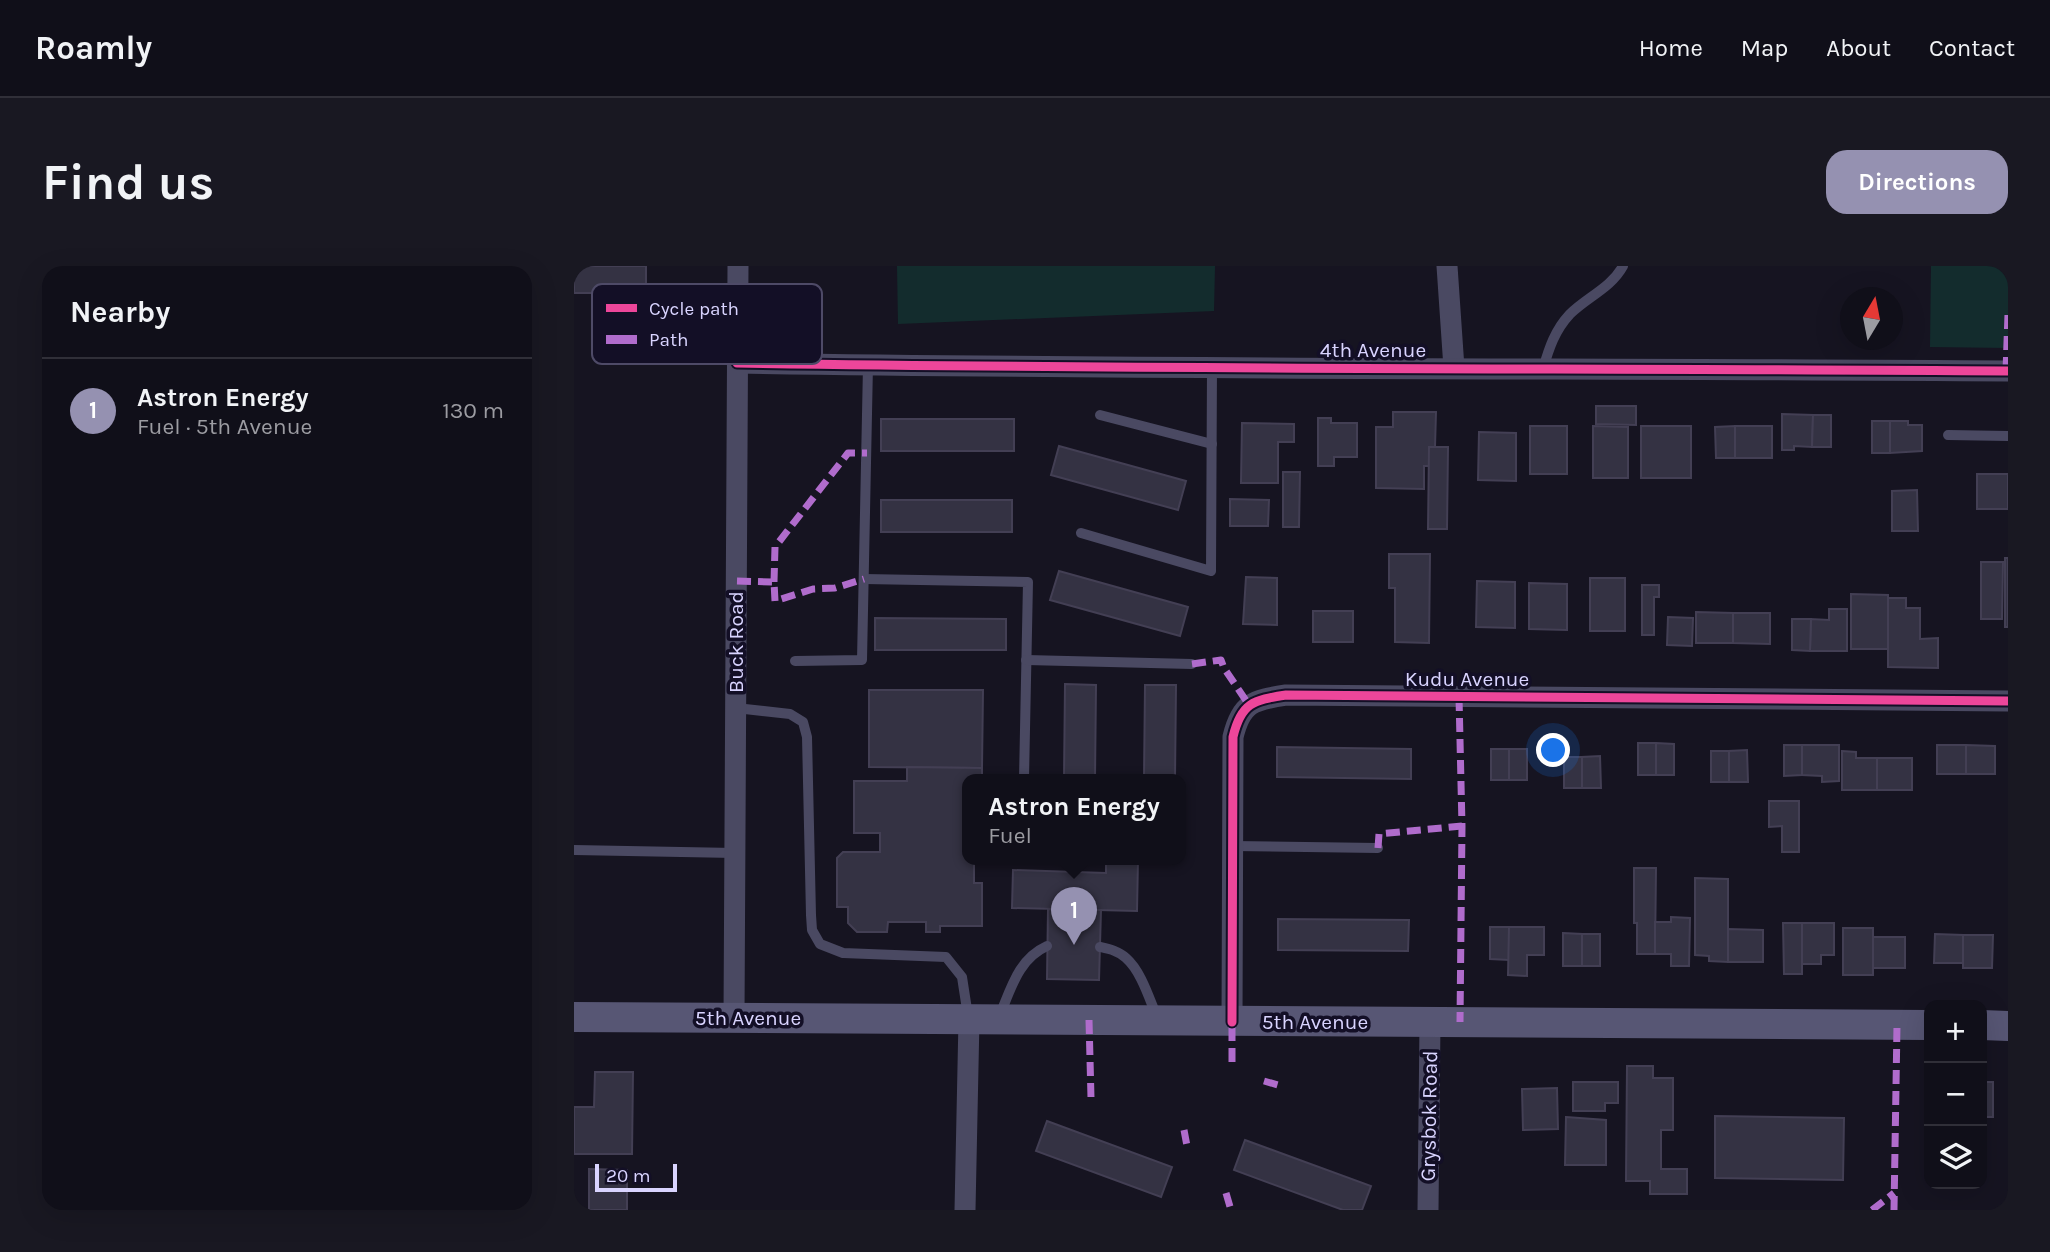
<!DOCTYPE html>
<meta charset="utf-8">
<style>
body{margin:0;font-family:Karla,sans-serif;background:#191822;color:#f1f3f6}
.controls{position:absolute;right:21px;bottom:21px;display:grid;overflow:hidden;border-radius:14px;box-shadow:0 7px 28px #0002}
.controls button{width:63px;height:63px;display:grid;place-items:center;padding:0;border:0;border-bottom:2px solid #302f38;background:#100f19;color:#f1f3f6;font:35px sans-serif}
.compass{position:absolute;left:1266px;top:21px;width:63px;height:63px;border-radius:50%;background:#100f19;box-shadow:0 7px 28px #0002;rotate:10deg}
.scale{position:absolute;left:21px;bottom:18px;width:82px;box-sizing:border-box;padding-left:7px;border:4px solid #d9d4ff;border-top:0;font-size:19px;line-height:24px;white-space:nowrap;color:#d9d4ff;-webkit-text-stroke:5px #130f26;paint-order:stroke}
.you{position:absolute;left:980px;top:485px;width:24px;height:24px;margin:-18px;border:5px solid #fff;border-radius:50%;background:#1a73e8;box-shadow:0 0 0 10px #1a73e833}
.badge{display:grid;place-items:center;width:46px;height:46px;border-radius:50%;background:#9591b1;color:#fff;font-size:23px;font-weight:700}
.pin{position:absolute;translate:-50% -58px;filter:drop-shadow(0 2px 4px #0008)}
.pin::after{content:'';position:absolute;top:37px;width:24px;height:21px;background:inherit;clip-path:polygon(0 0,100% 0,50% 100%)}
.popup{position:absolute;left:388px;top:508px;width:224px;height:91px;box-sizing:border-box;display:grid;place-content:center;border-radius:14px;background:#100f19;filter:drop-shadow(0 2px 5px #0005);font-size:23px;white-space:nowrap;color:#9c9ca2}
.popup b{font-size:26px;color:#f1f3f6}
.popup::after{content:'';position:absolute;left:50%;top:100%;margin-left:-14px;border:14px solid transparent;border-top-color:#100f19}
.list{margin:0;padding:0;list-style:none}
h2{display:flex;justify-content:space-between;align-items:center;height:91px;margin:0;padding:0 28px;font-size:30px}
h2 small{font-size:23px;font-weight:400;color:#9c9ca2}
.list li{display:grid;grid-template-columns:46px 1fr auto;gap:21px;align-items:center;box-sizing:border-box;height:105px;padding:0 28px;border-top:2px solid #302f38}
.list b{display:block;font-size:26px;white-space:nowrap}
.list p{margin:0;font-size:23px;white-space:nowrap;color:#9c9ca2}
.list em{font-size:23px;font-style:normal;color:#9c9ca2}
.icon{flex:none;width:38px;height:38px;fill:none;stroke:currentColor;stroke-width:2;stroke-linecap:round;stroke-linejoin:round}
.map{position:relative;flex:none;width:1434px;height:944px;overflow:hidden;border-radius:21px}
header{display:flex;align-items:center;gap:42px;box-sizing:border-box;height:98px;padding:0 35px;background:#100f19;border-bottom:2px solid #302f38}
header strong{font-size:33px}
nav{display:flex;gap:38px;margin-inline-start:auto;font-size:24px}
.intro{display:flex;align-items:center;justify-content:space-between;box-sizing:border-box;height:168px;padding:0 42px}
h1{margin:0;font-size:49px}
.button{padding:18px 32px;border-radius:21px;background:#9591b1;color:#fff;font-size:24px;font-weight:700}
main{display:flex;gap:42px;padding:0 42px}
aside{flex:1;background:#100f19;border-radius:21px;box-shadow:0 7px 28px #0002}
.map>svg:first-child{display:block}
.green{fill:#132c2d}
.building{fill:#343243;stroke:#433f54;stroke-width:2}
.lines{fill:none;stroke-linecap:round;stroke-linejoin:round}
.service{stroke:#4a4962;stroke-width:10}
.minor{stroke:#4a4962;stroke-width:21}
.secondary{stroke:#575674;stroke-width:30}
.quiet{stroke:#b06ccc;stroke-width:7;stroke-dasharray:14 7;stroke-linecap:butt}
.cycleway-casing{stroke:#130f26;stroke-width:13}
.cycleway{stroke:#ed469a;stroke-width:9}
.labels{text-anchor:middle;dominant-baseline:central;stroke-width:7;stroke-linejoin:round;paint-order:stroke}
.street-label{font-size:21px;fill:#d9d4ff;stroke:#130f26}
.key{fill:#130f26;stroke:#4e4a67;stroke-width:2}
.key-label{font-size:19px;fill:#d9d4ff}
</style>
<header>
<strong>Roamly</strong>
<nav><a>Home</a><a>Map</a><a>About</a><a>Contact</a></nav>
</header>
<div class="intro"><h1>Find us</h1><a class="button">Directions</a></div>
<main>
<aside>
<h2>Nearby<small></small></h2>
<ul class="list">
<li><span class="badge">1</span><div><b>Astron Energy</b><p>Fuel · 5th Avenue</p></div><em>130 m</em></li>
</ul>
</aside>
<div class="map">
<svg width="1434" height="944" viewBox="0 0 1434 944">
<rect width="100%" height="100%" fill="#161421"/>
<g class="green">
<polygon points="323,0 641,0 640,45 324,58"/>
<polygon points="1357,0 1434,0 1434,82 1356,81"/>
</g>
<g class="building">
<rect x="0" y="0" width="72" height="27"/>
<polygon points="1022,140 1062,140 1062,159 1022,158"/>
<polygon points="819,146 862,146 861,181 855,181 855,200 850,200 850,223 802,222 802,161 819,161"/>
<polygon points="1208,148 1239,149 1238,181 1220,180 1220,184 1208,184"/>
<polygon points="1239,149 1257,149 1257,181 1238,181"/>
<polygon points="744,152 757,152 757,157 783,157 783,191 760,191 760,200 744,200"/>
<rect x="307" y="153" width="133" height="32"/>
<rect x="1298" y="155" width="18" height="32"/>
<polygon points="1316,155 1334,155 1334,159 1348,159 1348,185 1316,187"/>
<polygon points="668,157 720,158 720,176 704,176 704,217 667,217"/>
<rect x="956" y="160" width="37" height="48"/>
<polygon points="1019,160 1054,161 1054,212 1019,212"/>
<rect x="1067" y="160" width="50" height="52"/>
<polygon points="1161,160 1161,192 1142,192 1141,161"/>
<rect x="1161" y="160" width="37" height="32"/>
<polygon points="905,166 942,167 942,215 904,214"/>
<polygon points="485,180 612,215 604,244 477,209"/>
<polygon points="855,181 874,181 873,263 854,263"/>
<polygon points="709,206 726,206 725,261 709,261"/>
<rect x="1403" y="208" width="31" height="35"/>
<polygon points="1343,224 1344,265 1318,265 1318,225"/>
<polygon points="656,233 695,234 694,260 656,260"/>
<rect x="307" y="234" width="131" height="32"/>
<polygon points="815,288 856,288 855,377 821,376 821,322 815,322"/>
<rect x="1431" y="292" width="3" height="69"/>
<polygon points="1407,296 1429,296 1428,353 1407,353"/>
<polygon points="485,305 614,341 606,370 476,334"/>
<polygon points="672,311 703,312 703,359 669,358"/>
<rect x="1016" y="312" width="35" height="53"/>
<polygon points="903,315 941,316 941,362 902,361"/>
<polygon points="955,317 993,318 993,364 955,363"/>
<polygon points="1068,319 1085,319 1085,331 1080,331 1080,369 1068,369"/>
<polygon points="1277,328 1314,329 1314,383 1277,383"/>
<polygon points="1314,332 1332,332 1332,342 1346,342 1346,373 1364,372 1364,402 1314,401"/>
<polygon points="1255,343 1273,343 1273,385 1236,385 1237,353 1255,354"/>
<rect x="739" y="345" width="40" height="31"/>
<polygon points="1122,346 1159,347 1159,377 1122,377"/>
<polygon points="1159,347 1196,347 1196,378 1159,377"/>
<polygon points="1094,351 1119,352 1118,380 1093,379"/>
<polygon points="301,352 432,353 432,384 301,384"/>
<polygon points="1218,353 1237,353 1236,385 1218,384"/>
<polygon points="491,418 522,419 521,513 490,513"/>
<polygon points="571,419 602,419 601,513 570,513"/>
<polygon points="295,424 409,424 408,502 295,501"/>
<rect x="1064" y="477" width="18" height="32"/>
<polygon points="1082,477 1100,478 1100,509 1082,509"/>
<polygon points="1210,479 1228,479 1228,509 1210,510"/>
<polygon points="1228,479 1265,479 1265,515 1248,516 1248,510 1228,509"/>
<rect x="1363" y="479" width="29" height="29"/>
<polygon points="1392,479 1421,480 1421,508 1392,508"/>
<polygon points="703,481 837,483 837,513 703,511"/>
<rect x="917" y="483" width="18" height="31"/>
<rect x="935" y="483" width="18" height="31"/>
<polygon points="1173,484 1174,516 1155,516 1155,485"/>
<rect x="1137" y="485" width="18" height="31"/>
<polygon points="1268,485 1282,486 1282,492 1303,492 1303,524 1268,524"/>
<polygon points="1026,490 1027,522 1008,522 1008,491"/>
<rect x="990" y="491" width="18" height="31"/>
<rect x="1303" y="492" width="35" height="32"/>
<polygon points="333,501 408,502 408,513 393,513 393,593 400,593 400,617 408,617 408,660 366,660 366,666 352,666 352,656 314,656 313,666 283,666 274,657 274,641 263,641 263,592 269,586 306,586 306,567 280,567 280,515 333,515"/>
<polygon points="1195,535 1225,535 1225,586 1208,586 1208,560 1195,561"/>
<polygon points="532,593 564,593 563,645 438,642 439,604 532,607"/>
<polygon points="1060,602 1082,602 1081,688 1063,688 1063,657 1060,657"/>
<polygon points="1121,612 1154,613 1154,696 1135,695 1135,690 1121,689"/>
<polygon points="474,643 527,644 525,714 473,713"/>
<polygon points="1097,651 1116,652 1115,700 1097,700 1097,688 1081,688 1081,656 1097,656"/>
<polygon points="704,653 835,654 834,685 704,684"/>
<polygon points="1209,657 1228,657 1228,708 1210,708"/>
<polygon points="1228,657 1260,657 1260,689 1247,689 1247,698 1228,698"/>
<polygon points="916,661 935,661 935,694 916,693"/>
<polygon points="935,661 970,661 970,689 953,689 953,710 934,709"/>
<rect x="1269" y="662" width="30" height="47"/>
<polygon points="1154,663 1189,664 1189,696 1154,696"/>
<polygon points="989,667 1008,668 1008,700 989,700"/>
<rect x="1008" y="668" width="18" height="32"/>
<polygon points="1361,668 1389,669 1389,697 1360,697"/>
<polygon points="1389,669 1419,669 1418,702 1389,702"/>
<rect x="1299" y="671" width="32" height="31"/>
<polygon points="1053,800 1079,800 1079,812 1099,812 1099,864 1087,864 1087,903 1113,903 1113,928 1076,928 1076,915 1052,915"/>
<polygon points="21,806 59,806 58,888 0,888 0,841 20,841"/>
<polygon points="999,816 1044,816 1044,837 1031,837 1031,845 999,845"/>
<rect x="1408" y="816" width="11" height="35"/>
<polygon points="983,822 984,863 949,864 948,823"/>
<polygon points="1141,850 1270,852 1269,914 1141,912"/>
<polygon points="992,851 1032,854 1032,899 991,899"/>
<polygon points="473,855 598,901 587,931 462,885"/>
<polygon points="671,874 797,920 788,944 769,944 660,904"/>
<polygon points="15,903 53,904 53,944 15,944"/>
</g>
<g class="lines">
<g class="service">
<path d="M969,103C975,82 981,64 996,48C1013,31 1037,22 1049,0"/>
<polyline points="526,149 638,178"/>
<polyline points="1374,169 1434,170"/>
<polyline points="507,267 637,305 638,101"/>
<polyline points="290,313 454,316 450,513"/>
<polyline points="452,394 618,398"/>
<polyline points="221,395 288,394 294,99"/>
<polyline points="162,442 216,448 229,456 233,471 237,649 238,664 246,678 269,687 372,691 388,711 394,750"/>
<polyline points="659,580 804,582"/>
<polyline points="0,584 161,587"/>
<path d="M526,681C535,683 545,685 552,692C567,705 575,732 583,751"/>
<path d="M425,751C437,723 444,693 473,680"/>
</g>
<g class="minor">
<polyline points="873,0 880,102"/>
<path d="M163,97C587,104 1010,102 1434,105"/>
<polyline points="160,751 164,0"/>
<path d="M658,756L659,471C667,437 679,434 712,429L1434,435"/>
<polyline points="391,944 395,753"/>
<polyline points="854,944 856,756"/>
</g>
<g class="secondary">
<polyline points="0,751 1355,759"/>
<polyline points="1408,759 1434,760"/>
</g>
<g class="quiet">
<polyline points="1432,105 1434,48"/>
<polyline points="163,315 200,316 201,335 239,323 261,322 290,313"/>
<polyline points="200,316 201,281 274,187 293,187"/>
<polyline points="618,398 647,394 650,402 675,439"/>
<polyline points="885,431 888,560 886,756"/>
<polyline points="804,582 805,568 888,560"/>
<polyline points="515,754 517,832"/>
<polyline points="658,796 658,756"/>
<polyline points="690,815 704,819"/>
<polyline points="610,864 613,880"/>
<polyline points="652,927 657,944"/>
<polyline points="1298,944 1320,927"/>
<polyline points="1320,944 1323,759"/>
</g>
<g class="cycleway-casing">
<g id="cycleway">
<path d="M163,97C587,104 1010,102 1434,105"/>
<path d="M658,756L659,471C667,437 679,434 712,429L1434,435"/>
</g>
</g>
<use href="#cycleway" class="cycleway"/>
</g>
<g class="labels">
<g class="street-label">
<text x="799" y="84">4th Avenue</text>
<text transform="translate(162 376) rotate(-90)">Buck Road</text>
<text x="893" y="413">Kudu Avenue</text>
<text x="174" y="752">5th Avenue</text>
<text x="741" y="756">5th Avenue</text>
<text transform="translate(855 850) rotate(-89)">Grysbok Road</text>
</g>
</g>
<rect x="18" y="18" width="230" height="80" rx="10" class="key"/>
<rect x="32" y="38" width="31" height="8" fill="#ed469a"/>
<rect x="32" y="69" width="31" height="9" fill="#b06ccc"/>
<g class="key-label">
<text x="75" y="49">Cycle path</text>
<text x="75" y="80">Path</text>
</g>
</svg>
<div class="controls">
<button>+</button>
<button>−</button>
<button><svg class="icon" aria-label="layers" viewBox="0 0 24 24"><path d="M12 4l9 5-9 5-9-5zM3 14l9 5 9-5"/></svg></button>
</div>
<svg class="compass" viewBox="-18 -18 36 36"><path d="M0-13l5 13h-10z" fill="#e53935"/><path d="M0 13l5-13h-10z" fill="#9c9ca2"/></svg>
<div class="scale">20 m</div>
<div class="you"></div>
<div class="pin badge" style="left:500px;top:679px">1</div>
<div class="popup"><b>Astron Energy</b>Fuel</div>
</div>
</main>
